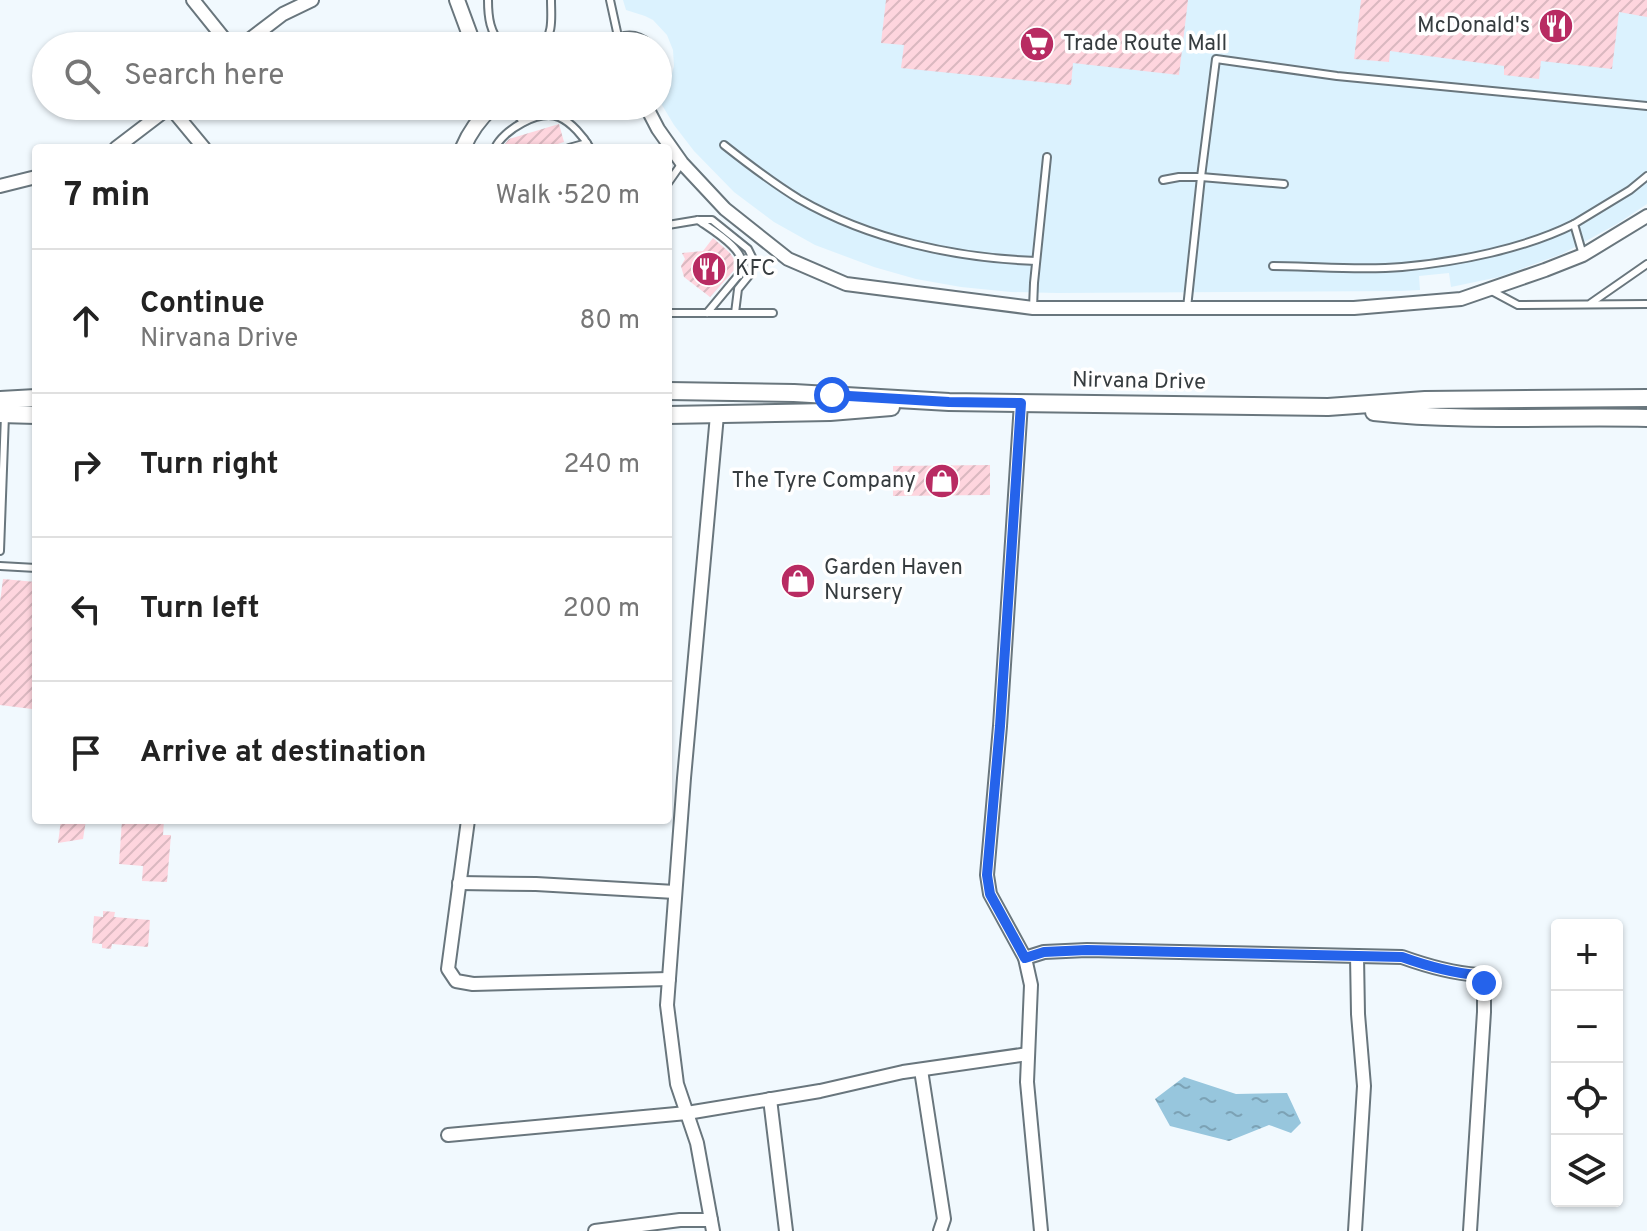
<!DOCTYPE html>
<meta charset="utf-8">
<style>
body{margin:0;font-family:Overpass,sans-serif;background:#f2f2f2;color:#222}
.controls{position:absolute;right:24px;bottom:24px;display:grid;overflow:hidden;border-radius:8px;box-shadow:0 2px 6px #0004}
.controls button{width:72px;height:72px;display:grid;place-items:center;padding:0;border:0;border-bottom:2px solid #e0e0e0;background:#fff;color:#222;font:40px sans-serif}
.stop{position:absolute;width:24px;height:24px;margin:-18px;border:6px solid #2563eb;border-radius:50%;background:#fff}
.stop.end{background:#2563eb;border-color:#fff;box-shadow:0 2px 8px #0008}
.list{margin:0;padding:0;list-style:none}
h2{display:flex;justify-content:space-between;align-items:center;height:104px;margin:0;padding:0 32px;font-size:34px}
h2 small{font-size:26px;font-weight:400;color:#767676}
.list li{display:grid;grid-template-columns:52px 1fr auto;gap:24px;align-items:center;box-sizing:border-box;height:144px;padding:0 32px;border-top:2px solid #e0e0e0}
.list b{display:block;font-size:30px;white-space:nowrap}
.list p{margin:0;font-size:26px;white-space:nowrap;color:#767676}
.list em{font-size:26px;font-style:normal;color:#767676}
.icon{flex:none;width:44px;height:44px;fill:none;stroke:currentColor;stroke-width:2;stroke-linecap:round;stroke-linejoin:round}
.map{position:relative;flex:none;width:1647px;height:1231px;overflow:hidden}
.search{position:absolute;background:#fff;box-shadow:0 2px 6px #0004;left:32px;top:32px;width:640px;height:88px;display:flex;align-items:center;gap:20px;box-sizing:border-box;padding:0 28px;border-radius:44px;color:#767676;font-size:30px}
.panel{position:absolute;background:#fff;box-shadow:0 2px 6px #0004;left:32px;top:144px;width:640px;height:680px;border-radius:8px}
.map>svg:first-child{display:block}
.built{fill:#dbf2fe}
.water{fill:url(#water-ripples)}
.building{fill:url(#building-hatch)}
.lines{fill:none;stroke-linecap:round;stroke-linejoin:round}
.service-casing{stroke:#69767d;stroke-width:10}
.minor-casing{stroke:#69767d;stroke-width:16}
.tertiary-casing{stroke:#69767d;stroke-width:18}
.secondary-casing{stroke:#69767d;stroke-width:20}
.service{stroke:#fff;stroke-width:6}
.minor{stroke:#fff;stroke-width:12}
.tertiary{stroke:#fff;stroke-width:14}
.secondary{stroke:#fff;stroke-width:16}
.route{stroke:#2563eb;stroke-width:10}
.labels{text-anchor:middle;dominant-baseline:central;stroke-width:7;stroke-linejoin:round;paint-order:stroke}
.poi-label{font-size:22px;fill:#363c3f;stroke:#fff;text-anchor:start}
.street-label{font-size:22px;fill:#363c3f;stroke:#fff}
</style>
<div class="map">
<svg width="1647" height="1231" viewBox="0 0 1647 1231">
<defs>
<pattern id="water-ripples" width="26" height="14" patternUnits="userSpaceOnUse" patternTransform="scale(2)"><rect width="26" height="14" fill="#97c6dd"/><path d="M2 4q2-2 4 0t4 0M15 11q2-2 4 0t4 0" fill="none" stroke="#7ca2b5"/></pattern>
<pattern id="building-hatch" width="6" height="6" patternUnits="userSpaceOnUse" patternTransform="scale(2)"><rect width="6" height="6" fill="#fed5de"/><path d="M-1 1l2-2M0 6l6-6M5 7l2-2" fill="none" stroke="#dab8c0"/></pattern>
</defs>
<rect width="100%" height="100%" fill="#f1f9fe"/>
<polygon class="built" points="623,0 1647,0 1647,204 1617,224 1562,254 1499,277 1451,287 1449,273 1419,276 1420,290 1402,291 1057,293 1011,292 961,287 916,279 874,267 815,245 774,222 734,192 694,151 674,125 659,100 669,84 674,66 673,50 667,35 653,20 645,16 626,10"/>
<polygon class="water" points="1184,1077 1236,1094 1287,1093 1301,1123 1291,1133 1269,1125 1229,1141 1170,1126 1155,1099"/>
<g class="building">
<polygon points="886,0 1188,0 1179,75 1073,63 1071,85 901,68 904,45 881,43"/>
<polygon points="1361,0 1647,0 1647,17 1619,12 1612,69 1541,61 1539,79 1504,75 1504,66 1390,51 1389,62 1354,59"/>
<polygon points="559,124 564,142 545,148 502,148 509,139"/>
<polygon points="713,238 730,253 737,264 736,268 710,297 684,277 681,266 685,259 682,253 703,251"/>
<polygon points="990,465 990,495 893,496 893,466"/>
<polygon points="3,579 36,582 36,680 32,709 0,705 0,602"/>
<polygon points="61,820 86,820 83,839 58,843"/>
<polygon points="122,820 164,820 163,835 171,835 167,882 142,881 143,866 119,864"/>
<polygon points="103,911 115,912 114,917 150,920 148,947 112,944 111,949 102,948 102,944 92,943 94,916 103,917"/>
</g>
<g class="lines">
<g class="service-casing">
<g id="service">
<path d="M488,0C488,18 490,32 502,46"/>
<polyline points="610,0 619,41"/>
<path d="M541,46C554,35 551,16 551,0"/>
<polyline points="511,106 523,122"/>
<path d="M724,145C748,164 773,183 799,199C870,240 956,258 1036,261"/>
<path d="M495,148C503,130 539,109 559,117C571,122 584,137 590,148"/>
<polyline points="569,148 587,143"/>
<polyline points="1163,180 1179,177 1201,177 1284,184"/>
<polyline points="668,183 682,163"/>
<path d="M698,220C712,230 749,251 742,271L707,313"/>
<polyline points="668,225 698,220 712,220 748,249 752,257 753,265 751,273 738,289 735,313"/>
<polyline points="1583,255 1574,224 1630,190 1647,176"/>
<path d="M1273,266C1315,266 1359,271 1402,267C1457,262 1524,249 1574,224"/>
<polyline points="1490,290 1518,305 1647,304"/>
<polyline points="1591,303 1647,264"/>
<polyline points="1033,308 1034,283 1047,157"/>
<polyline points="1187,308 1201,177 1216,59 1337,76 1647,106"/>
<polyline points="668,313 773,313"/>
<polyline points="0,551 5,415"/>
<polyline points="0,566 36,568"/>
</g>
</g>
<g class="minor-casing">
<g id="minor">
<polyline points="193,0 230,46"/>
<polyline points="241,46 283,14 312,0"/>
<path d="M612,46C623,36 636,36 647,46"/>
<polyline points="646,106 658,129 682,163 725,209 788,259 846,284 1033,308 1354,308 1461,299 1545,270 1583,255 1647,216"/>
<polyline points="170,107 204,148"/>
<polyline points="116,148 171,106"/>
<polyline points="0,186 36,177"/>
<polyline points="1021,403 1000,726 987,875 990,894 1025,958 1031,985 1027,1082 1041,1231"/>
<polyline points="468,820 448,969 456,981 473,984 669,979"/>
<polyline points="459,883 536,884 675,892"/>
<path d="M1025,958L1044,952L1087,950L1402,957C1427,966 1451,973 1478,975L1484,983V1012L1470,1231"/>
<polyline points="921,1070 944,1219 940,1231"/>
<polyline points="770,1099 786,1231"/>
<polyline points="448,1135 687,1113 820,1091 903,1072 1028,1054"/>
<polyline points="595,1231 680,1220 711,1220"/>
<polyline points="713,1231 697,1143 677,1084 667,1005 684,778 717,415"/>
<polyline points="1355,1231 1364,1086 1358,1014 1357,956"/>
</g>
</g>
<g class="tertiary-casing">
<g id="tertiary">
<polyline points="457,0 474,46"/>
<path d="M463,148C470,131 480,118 493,106"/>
</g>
</g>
<g class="secondary-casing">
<g id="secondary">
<polyline points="668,391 794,393 949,402 1328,407 1425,400 1647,398"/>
<polyline points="0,400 36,398"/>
<path d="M1374,412C1465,422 1556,416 1647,418"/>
<polyline points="0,414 36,415"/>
<polyline points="668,415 830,412 891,407"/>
</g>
</g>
<use href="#service" class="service"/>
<use href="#minor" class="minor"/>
<use href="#tertiary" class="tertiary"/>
<use href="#secondary" class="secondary"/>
</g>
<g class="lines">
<path class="route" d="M832,395L949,402L1021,403L1000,726L987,875L990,894L1025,958L1044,952L1087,950L1402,957C1427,966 1451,973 1478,975L1484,983"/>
</g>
<defs>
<g id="restaurant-disc" transform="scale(1.8)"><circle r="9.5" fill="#b82b62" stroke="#fff"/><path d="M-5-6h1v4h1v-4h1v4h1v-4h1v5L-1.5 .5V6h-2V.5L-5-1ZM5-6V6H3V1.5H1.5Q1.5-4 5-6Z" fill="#fff"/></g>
<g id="supermarket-disc" transform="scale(1.8)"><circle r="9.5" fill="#b82b62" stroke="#fff"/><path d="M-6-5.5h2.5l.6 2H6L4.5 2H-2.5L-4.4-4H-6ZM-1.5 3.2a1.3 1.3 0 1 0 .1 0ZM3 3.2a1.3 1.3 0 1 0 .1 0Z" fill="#fff"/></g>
<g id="shop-disc" transform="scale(1.8)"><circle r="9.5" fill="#b82b62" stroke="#fff"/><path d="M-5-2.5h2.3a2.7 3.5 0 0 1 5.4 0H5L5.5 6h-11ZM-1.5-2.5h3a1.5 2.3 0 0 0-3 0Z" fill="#fff"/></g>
</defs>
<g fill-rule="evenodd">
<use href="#restaurant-disc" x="1556" y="26"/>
<use href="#supermarket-disc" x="1037" y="44"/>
<use href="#restaurant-disc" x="709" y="269"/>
<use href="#shop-disc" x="942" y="481"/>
<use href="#shop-disc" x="798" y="581"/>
</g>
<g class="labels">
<g class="poi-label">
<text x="1530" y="26" text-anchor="end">McDonald's</text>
<text x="1063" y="44">Trade Route Mall</text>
<text x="735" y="269">KFC</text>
<text x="916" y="481" text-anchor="end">The Tyre Company</text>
<text x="824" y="568">Garden Haven<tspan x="824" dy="25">Nursery</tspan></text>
</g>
<g class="street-label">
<text transform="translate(1139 382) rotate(1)">Nirvana Drive</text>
</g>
</g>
</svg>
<div class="controls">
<button>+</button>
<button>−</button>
<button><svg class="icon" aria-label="locate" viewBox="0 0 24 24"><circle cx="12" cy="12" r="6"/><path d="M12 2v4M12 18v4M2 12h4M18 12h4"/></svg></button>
<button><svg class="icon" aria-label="layers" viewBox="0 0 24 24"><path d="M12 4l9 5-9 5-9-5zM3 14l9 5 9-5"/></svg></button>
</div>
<div class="stop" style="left:832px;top:395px"></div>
<div class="stop end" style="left:1484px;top:983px"></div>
<div class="search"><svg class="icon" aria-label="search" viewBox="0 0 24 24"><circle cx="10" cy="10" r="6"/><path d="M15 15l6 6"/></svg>Search here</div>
<section class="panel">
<h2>7 min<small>Walk · 520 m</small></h2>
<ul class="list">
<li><svg class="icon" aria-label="ahead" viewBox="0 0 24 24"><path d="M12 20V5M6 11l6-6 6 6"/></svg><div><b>Continue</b><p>Nirvana Drive</p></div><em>80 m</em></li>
<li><svg class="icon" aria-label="right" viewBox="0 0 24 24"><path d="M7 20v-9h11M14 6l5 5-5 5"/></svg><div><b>Turn right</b></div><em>240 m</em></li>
<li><svg class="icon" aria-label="left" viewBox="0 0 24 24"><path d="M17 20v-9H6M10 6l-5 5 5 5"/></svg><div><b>Turn left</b></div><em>200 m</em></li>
<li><svg class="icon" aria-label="arrive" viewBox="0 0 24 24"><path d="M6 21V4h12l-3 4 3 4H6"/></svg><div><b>Arrive at destination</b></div></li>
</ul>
</section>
</div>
